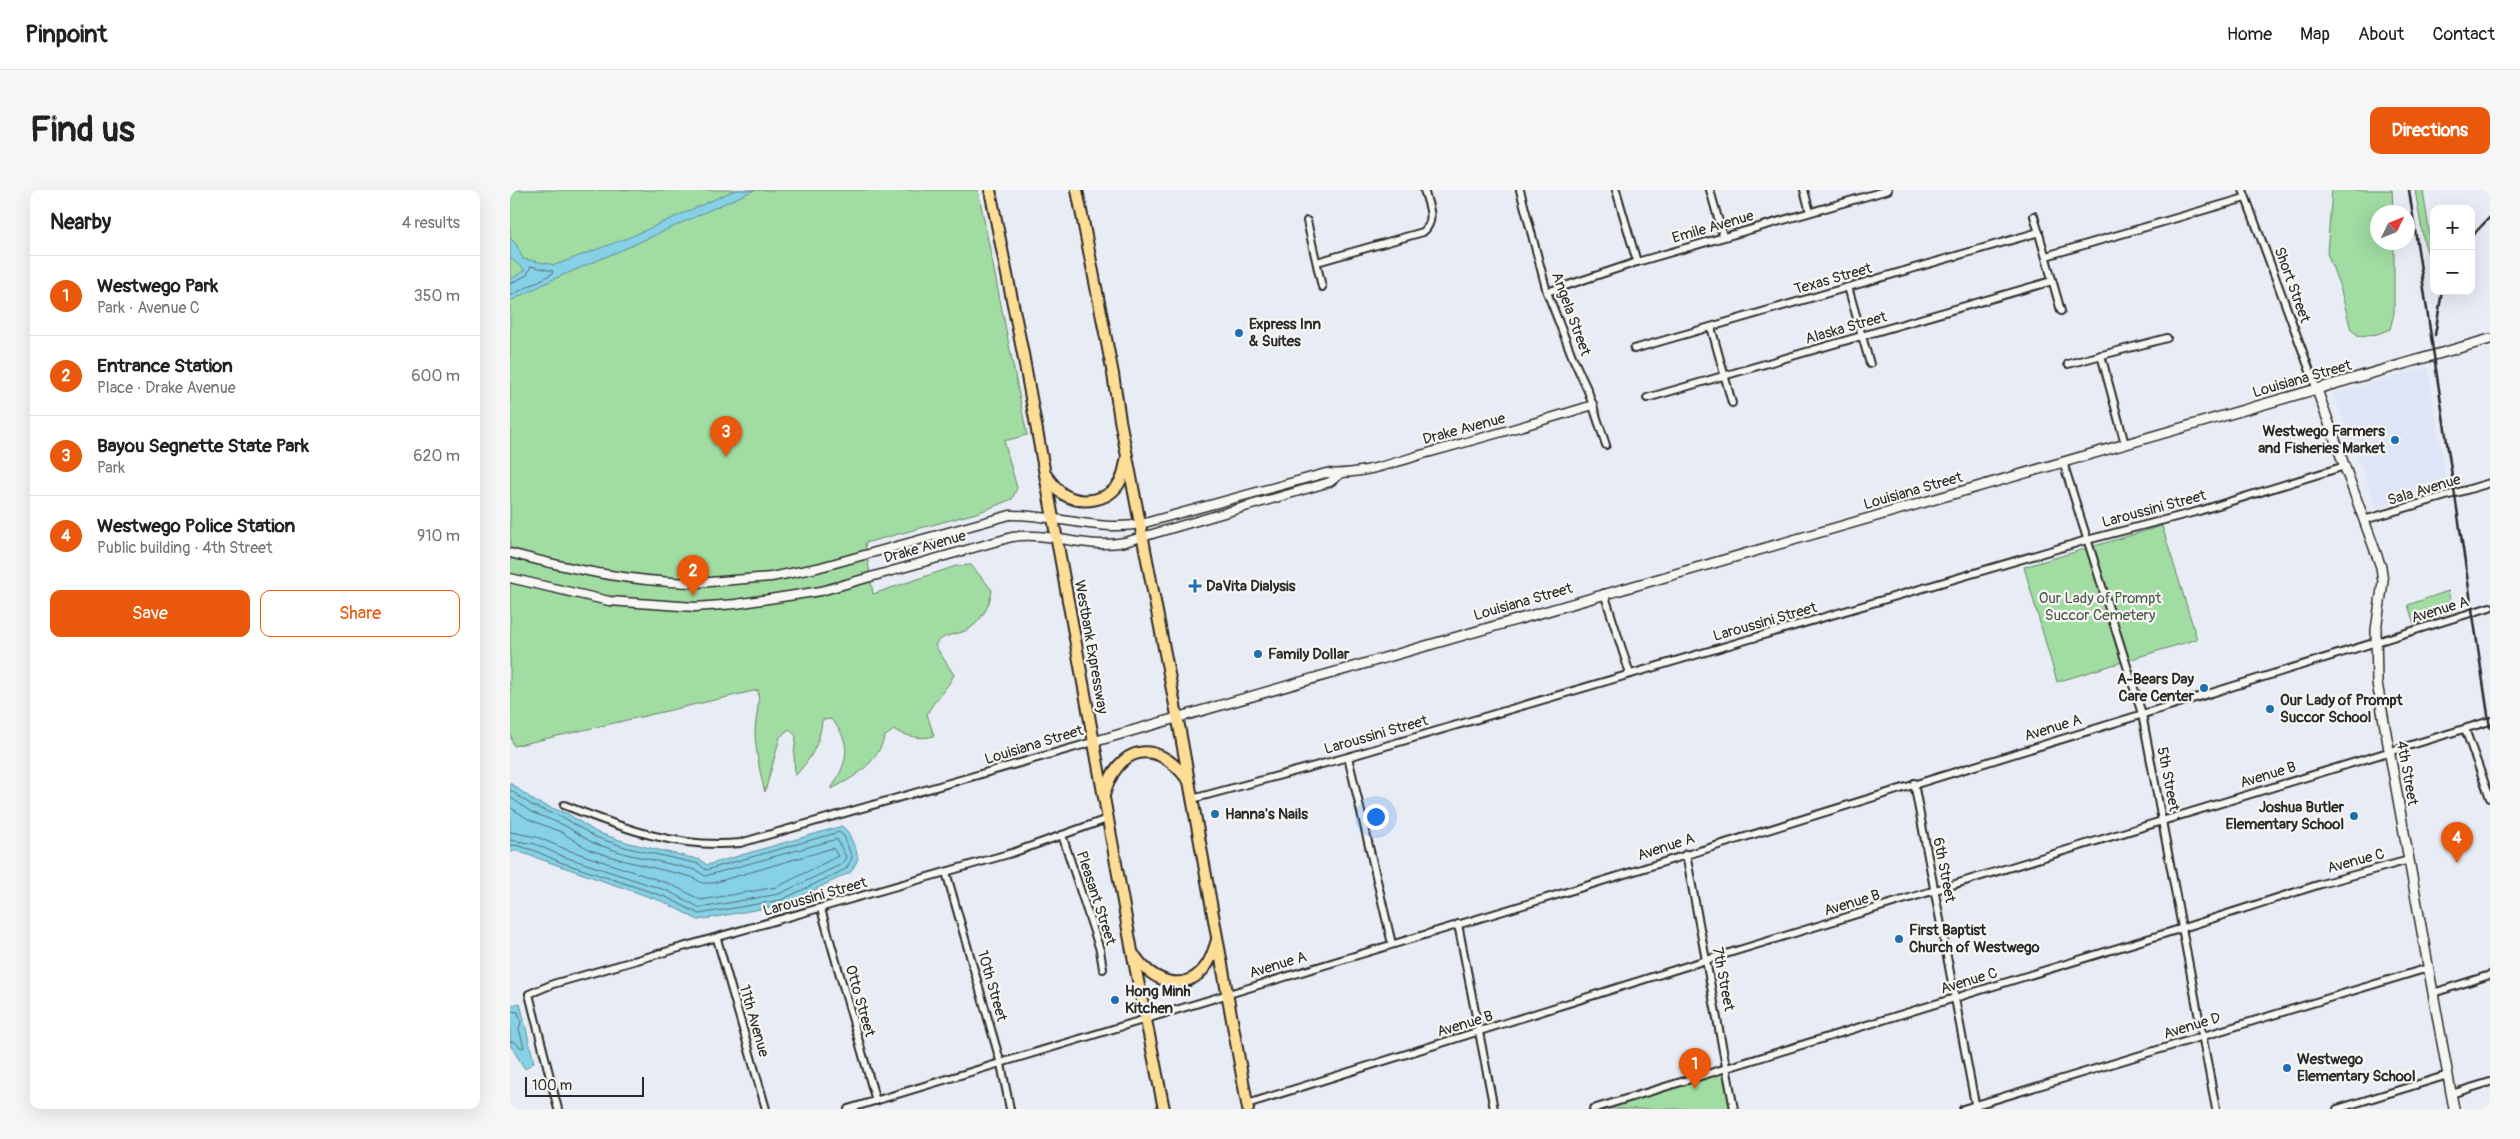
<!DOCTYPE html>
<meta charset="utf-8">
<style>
body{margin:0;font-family:Pangolin,sans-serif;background:#f6f6f6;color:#202124}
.controls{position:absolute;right:15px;top:15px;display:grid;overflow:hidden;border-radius:10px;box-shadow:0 5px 20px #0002}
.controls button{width:45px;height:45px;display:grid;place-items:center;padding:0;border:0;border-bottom:1px solid #e0e0e0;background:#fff;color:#202124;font:25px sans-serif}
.compass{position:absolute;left:1860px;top:15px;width:45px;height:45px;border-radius:50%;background:#fff;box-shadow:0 5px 20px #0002;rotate:47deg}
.scale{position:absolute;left:15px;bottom:12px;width:119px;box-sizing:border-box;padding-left:5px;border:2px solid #2b2b2b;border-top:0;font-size:14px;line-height:18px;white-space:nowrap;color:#2b2b2b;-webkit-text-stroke:4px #f6f6f2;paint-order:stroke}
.you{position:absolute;left:865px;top:626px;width:18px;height:18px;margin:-12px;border:4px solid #fff;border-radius:50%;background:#1a73e8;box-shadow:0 0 0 8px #1a73e833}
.badge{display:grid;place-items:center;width:32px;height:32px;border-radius:50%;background:#ea580c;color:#fff;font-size:16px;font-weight:700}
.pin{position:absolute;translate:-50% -41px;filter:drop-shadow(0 1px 2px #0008)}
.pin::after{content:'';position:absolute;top:26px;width:18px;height:15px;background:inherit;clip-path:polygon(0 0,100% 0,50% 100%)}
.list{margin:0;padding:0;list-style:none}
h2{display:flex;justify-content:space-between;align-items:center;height:65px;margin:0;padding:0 20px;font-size:21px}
h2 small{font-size:16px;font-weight:400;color:#757577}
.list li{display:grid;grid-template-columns:32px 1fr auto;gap:15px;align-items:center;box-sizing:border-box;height:80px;padding:0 20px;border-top:1px solid #e0e0e0}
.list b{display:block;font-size:19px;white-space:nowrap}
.list p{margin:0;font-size:16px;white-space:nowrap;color:#757577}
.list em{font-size:16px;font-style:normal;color:#757577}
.actions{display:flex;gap:10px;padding:15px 20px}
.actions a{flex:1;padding:11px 0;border:1px solid #ea580c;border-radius:10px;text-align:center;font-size:18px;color:#ea580c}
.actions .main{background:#ea580c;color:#fff}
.map{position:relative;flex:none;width:1980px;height:919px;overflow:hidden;border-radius:10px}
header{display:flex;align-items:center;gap:30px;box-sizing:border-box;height:70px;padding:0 25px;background:#fff;border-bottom:1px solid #e0e0e0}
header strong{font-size:24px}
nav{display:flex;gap:28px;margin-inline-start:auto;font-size:18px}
.intro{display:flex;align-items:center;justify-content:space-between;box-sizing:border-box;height:120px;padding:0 30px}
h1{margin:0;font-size:35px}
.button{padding:12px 22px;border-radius:10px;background:#ea580c;color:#fff;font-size:18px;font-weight:700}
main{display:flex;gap:30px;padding:0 30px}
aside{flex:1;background:#fff;border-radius:10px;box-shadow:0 5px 20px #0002}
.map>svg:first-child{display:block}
.built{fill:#dee5f7}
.green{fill:#a1dca2;stroke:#668466}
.water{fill:#86d1e6;stroke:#628f9b}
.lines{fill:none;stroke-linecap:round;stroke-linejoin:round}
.shore{stroke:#4f6d76;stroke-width:1}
.minor-casing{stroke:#2b2b2b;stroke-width:10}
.tertiary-casing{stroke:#2b2b2b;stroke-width:11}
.secondary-casing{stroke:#2b2b2b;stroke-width:12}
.trunk-casing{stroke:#2b2b2b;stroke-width:14}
.minor{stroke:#f6f6f2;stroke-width:6}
.tertiary{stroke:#f6f6f2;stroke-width:8}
.secondary{stroke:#f6f6f2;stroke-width:9}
.trunk{stroke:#fedd96;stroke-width:10}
.rail{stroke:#2b2b2b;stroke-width:2.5}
.poi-dot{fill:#1f6fb2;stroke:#f6f6f2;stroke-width:2}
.labels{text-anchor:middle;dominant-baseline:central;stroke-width:4.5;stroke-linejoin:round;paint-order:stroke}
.street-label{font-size:15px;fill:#2b2b2b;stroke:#f6f6f2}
.poi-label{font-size:15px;font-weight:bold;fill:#2b2b2b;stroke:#f6f6f2;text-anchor:start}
.park-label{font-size:15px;fill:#485749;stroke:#f6f6f2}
</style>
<header>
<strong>Pinpoint</strong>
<nav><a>Home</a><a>Map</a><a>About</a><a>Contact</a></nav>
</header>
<div class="intro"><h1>Find us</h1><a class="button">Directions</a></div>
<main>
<aside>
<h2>Nearby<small>4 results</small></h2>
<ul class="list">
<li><span class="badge">1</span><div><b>Westwego Park</b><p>Park · Avenue C</p></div><em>350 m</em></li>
<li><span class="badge">2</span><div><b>Entrance Station</b><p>Place · Drake Avenue</p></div><em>600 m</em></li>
<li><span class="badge">3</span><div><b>Bayou Segnette State Park</b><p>Park</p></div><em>620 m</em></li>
<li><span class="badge">4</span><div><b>Westwego Police Station</b><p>Public building · 4th Street</p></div><em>910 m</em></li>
</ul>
<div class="actions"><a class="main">Save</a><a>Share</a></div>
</aside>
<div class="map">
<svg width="1980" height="919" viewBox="0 0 1980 919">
<rect width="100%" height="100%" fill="#e8ecf5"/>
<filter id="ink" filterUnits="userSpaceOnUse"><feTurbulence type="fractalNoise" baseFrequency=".02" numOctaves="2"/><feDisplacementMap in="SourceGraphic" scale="10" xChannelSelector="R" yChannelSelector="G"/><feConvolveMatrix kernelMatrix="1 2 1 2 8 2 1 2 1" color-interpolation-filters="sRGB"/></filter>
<g filter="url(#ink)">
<polygon class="built" points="1918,177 1937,295 1867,318 1823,204"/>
<g class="green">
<path d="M0,0H468L517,245L494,251L507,298L502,309L470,322L355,353L363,404L446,376L461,375L482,400C480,415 471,433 457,440C446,446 433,443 425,455L444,485C436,500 425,509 417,524L424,546C410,550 397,546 384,540L374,547C368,573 344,588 321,599C337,573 344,554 321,529L312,530C310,553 301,569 285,586L284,564L286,546L279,539L270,547L255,602C250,584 246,563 245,544C245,529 250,516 248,500L4,556L0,545Z"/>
<polygon points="1822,0 1882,0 1883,22 1868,22 1868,52 1884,53 1884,123 1880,139 1867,144 1849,146 1841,140 1830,97 1817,63"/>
<polygon points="1905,0 1913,0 1922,61 1919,68 1914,52"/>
<polygon points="1652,336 1687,449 1547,492 1514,377"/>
<polygon points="1938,401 1943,421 1904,434 1898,415"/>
<polygon points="1217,878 1224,919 1083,919"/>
</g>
<g class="water">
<polygon points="225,0 244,0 121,56 44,89 0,111 0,90 15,80 0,68 0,48 6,54 13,69 45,75 120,47"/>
<polygon points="0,593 26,612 58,624 86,642 119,653 191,670 197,675 332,636 338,642 346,660 348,669 341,682 273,715 188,730 154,712 4,660 0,663"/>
<polygon points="10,813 24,872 15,879 0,855 0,816"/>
</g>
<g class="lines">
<g class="shore">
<polyline points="0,94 17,85 21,76 43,81 42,84 0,106"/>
<polyline points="0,600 23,616 56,629 85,647 118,658 189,674 196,680 329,642 334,646 342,668 336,679 271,710 189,724 156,707 50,672 23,660 5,655 0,656"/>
<polyline points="0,607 21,622 54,635 83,653 116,664 186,680 195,686 327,649 336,667 332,674 269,704 190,718 158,701 52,666 25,654 0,650"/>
<polyline points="0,617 18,629 51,642 80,660 115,671 182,687 192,693 203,693 323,658 328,666 267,697 191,710 160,694 55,659 27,647 0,642"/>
<polyline points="0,821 8,822 11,832 9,839 14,857 11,858 5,852 0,851"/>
</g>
<g class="minor-casing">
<g id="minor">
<polyline points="1010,0 1037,102 1062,166 1078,201 1096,255"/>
<polyline points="1106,0 1127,72"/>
<polyline points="1200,0 1213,46"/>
<polyline points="1294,0 1300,22"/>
<polyline points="1733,0 1807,200"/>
<polyline points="1524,26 1551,121"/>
<polyline points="797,31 812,97"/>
<polyline points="1536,66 1735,8"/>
<path d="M807,72L913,42C927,31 918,14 914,0"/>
<polyline points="1338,97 1360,174"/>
<polyline points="1037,102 1127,72 1378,0"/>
<polyline points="1201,137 1222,213"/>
<polyline points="1124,159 1529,42"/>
<polyline points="1591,165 1615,254"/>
<polyline points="1558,174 1657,148"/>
<polyline points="1137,208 1542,91"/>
<polyline points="1553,272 1632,524 1706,919"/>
<polyline points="1854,330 1980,293"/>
<polyline points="1094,403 1120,484"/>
<polyline points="1955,539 1980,608"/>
<polyline points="838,567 882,754"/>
<polyline points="1404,593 1466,919"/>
<polyline points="682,609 838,567 1577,350 1689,321 1835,276"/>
<path d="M54,615C112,638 167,659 230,653L583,552"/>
<polyline points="552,645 590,760 593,779"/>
<polyline points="1176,664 1224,919"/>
<polyline points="436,682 491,874 500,919"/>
<polyline points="311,719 366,911"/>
<polyline points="948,734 984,919"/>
<polyline points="207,749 256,919"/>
<polyline points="1923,803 1980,785"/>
<polyline points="1941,904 1980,892"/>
<polyline points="737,914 1196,770 1980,531"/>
<polyline points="48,919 19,804 43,794 502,663 597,629"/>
<polyline points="338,919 1063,700 1980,417"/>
<polyline points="1083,919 1673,738 1811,694 1899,670"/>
<polyline points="1453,919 1918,778"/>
<polyline points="1827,919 1938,885"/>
</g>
</g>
<g class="tertiary-casing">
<g id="tertiary">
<path d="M0,363C60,379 118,391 180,393"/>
<path d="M0,388L99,411L185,417L226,414L311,401L502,347C542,341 574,360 615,352L820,292L830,284"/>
<path d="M187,393L261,387L307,378L500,325C544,324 587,342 631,334L816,283C851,286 888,271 921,262C975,247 1029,232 1083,215"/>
</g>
</g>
<g class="secondary-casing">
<g id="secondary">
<polyline points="1807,200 1871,377 1873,392 1866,440 1867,493 1944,919"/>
<polyline points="583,552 1980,149"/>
</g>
</g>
<g class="trunk-casing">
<g id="trunk">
<polyline points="480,0 513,164 622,761 654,919"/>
<polyline points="567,0 603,184 610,230 670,541 738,919"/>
<path d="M535,284C541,291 545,298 553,304C572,316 601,311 611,290C614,283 615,275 617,267"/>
<path d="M594,605C608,555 646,548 677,589"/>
<path d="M625,766C641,791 675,805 696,776C702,768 704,759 707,750"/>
</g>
</g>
<use href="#minor" class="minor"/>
<use href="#tertiary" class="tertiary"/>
<use href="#secondary" class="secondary"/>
<use href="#trunk" class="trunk"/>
<g class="rail">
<polyline points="1899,0 1980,538"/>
<polyline points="1961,47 1980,27"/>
<polyline points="1925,145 1932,101"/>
</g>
</g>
</g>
<g class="poi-dot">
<circle cx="729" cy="143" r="5"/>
<circle cx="1885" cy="250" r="5"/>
<path d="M682.5 388.5h5v5h5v5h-5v5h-5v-5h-5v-5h5z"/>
<circle cx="748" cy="464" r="5"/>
<circle cx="1694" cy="498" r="5"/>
<circle cx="1760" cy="519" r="5"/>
<circle cx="705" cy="624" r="5"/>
<circle cx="1844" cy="626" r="5"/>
<circle cx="1389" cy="749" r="5"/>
<circle cx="605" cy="810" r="5"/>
<circle cx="1777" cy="878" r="5"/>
</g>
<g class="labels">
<g class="street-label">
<text transform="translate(1203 37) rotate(-16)">Emile Avenue</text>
<text transform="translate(1323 89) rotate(-16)">Texas Street</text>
<text transform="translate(1782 95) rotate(70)">Short Street</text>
<text transform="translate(1061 124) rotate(70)">Angela Street</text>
<text transform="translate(1336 138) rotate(-16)">Alaska Street</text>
<text transform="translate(1792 189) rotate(-16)">Louisiana Street</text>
<text transform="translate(954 239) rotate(-15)">Drake Avenue</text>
<text transform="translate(1914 300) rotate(-17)">Sala Avenue</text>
<text transform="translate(1403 301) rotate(-16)">Louisiana Street</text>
<text transform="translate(1644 319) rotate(-15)">Laroussini Street</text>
<text transform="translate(415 357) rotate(-16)">Drake Avenue</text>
<text transform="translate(1013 412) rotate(-16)">Louisiana Street</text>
<text transform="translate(1930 420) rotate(-17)">Avenue A</text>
<text transform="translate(1255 432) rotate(-16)">Laroussini Street</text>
<text transform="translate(581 457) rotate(80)">Westbank Expressway</text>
<text transform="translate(1543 538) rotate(-17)">Avenue A</text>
<text transform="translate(866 545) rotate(-16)">Laroussini Street</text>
<text transform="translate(524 555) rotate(-17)">Louisiana Street</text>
<text transform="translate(1897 583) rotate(80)">4th Street</text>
<text transform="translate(1758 585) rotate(-17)">Avenue B</text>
<text transform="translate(1658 589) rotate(79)">5th Street</text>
<text transform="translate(1156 657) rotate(-18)">Avenue A</text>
<text transform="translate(1846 671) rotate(-15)">Avenue C</text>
<text transform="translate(1434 680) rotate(79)">6th Street</text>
<text transform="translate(305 707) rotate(-16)">Laroussini Street</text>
<text transform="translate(586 708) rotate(72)">Pleasant Street</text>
<text transform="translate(1342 713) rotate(-17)">Avenue B</text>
<text transform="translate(768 775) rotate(-17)">Avenue A</text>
<text transform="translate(1213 789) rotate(79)">7th Street</text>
<text transform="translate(1459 791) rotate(-17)">Avenue C</text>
<text transform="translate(482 796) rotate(74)">10th Street</text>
<text transform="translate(350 811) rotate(74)">Otto Street</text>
<text transform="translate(244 831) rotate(74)">11th Avenue</text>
<text transform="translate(955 834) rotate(-17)">Avenue B</text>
<text transform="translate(1682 836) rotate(-17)">Avenue D</text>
</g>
<g class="poi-label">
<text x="739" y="134">Express Inn<tspan x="739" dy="17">&amp; Suites</tspan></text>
<text x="1875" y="241" text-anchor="end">Westwego Farmers<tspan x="1875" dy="17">and Fisheries Market</tspan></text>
<text x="696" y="396">DaVita Dialysis</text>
<text x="758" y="464">Family Dollar</text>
<text x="1684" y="489" text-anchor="end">A-Bears Day<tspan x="1684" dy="17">Care Center</tspan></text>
<text x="1770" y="510">Our Lady of Prompt<tspan x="1770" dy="17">Succor School</tspan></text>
<text x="1834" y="617" text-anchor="end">Joshua Butler<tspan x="1834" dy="17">Elementary School</tspan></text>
<text x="715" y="624">Hanna's Nails</text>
<text x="1399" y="740">First Baptist<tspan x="1399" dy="17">Church of Westwego</tspan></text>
<text x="615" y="801">Hong Minh<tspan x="615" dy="17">Kitchen</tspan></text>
<text x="1787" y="869">Westwego<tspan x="1787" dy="17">Elementary School</tspan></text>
</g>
<g class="park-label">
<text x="1590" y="408">Our Lady of Prompt<tspan x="1590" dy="17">Succor Cemetery</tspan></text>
</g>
</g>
</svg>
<div class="controls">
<button>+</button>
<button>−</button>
</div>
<svg class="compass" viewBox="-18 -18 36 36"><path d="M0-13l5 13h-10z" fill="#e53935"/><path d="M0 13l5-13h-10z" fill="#757577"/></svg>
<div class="scale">100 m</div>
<div class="you"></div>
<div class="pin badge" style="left:1185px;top:899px">1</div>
<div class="pin badge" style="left:183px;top:406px">2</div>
<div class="pin badge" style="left:216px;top:267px">3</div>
<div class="pin badge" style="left:1947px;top:673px">4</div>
</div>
</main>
